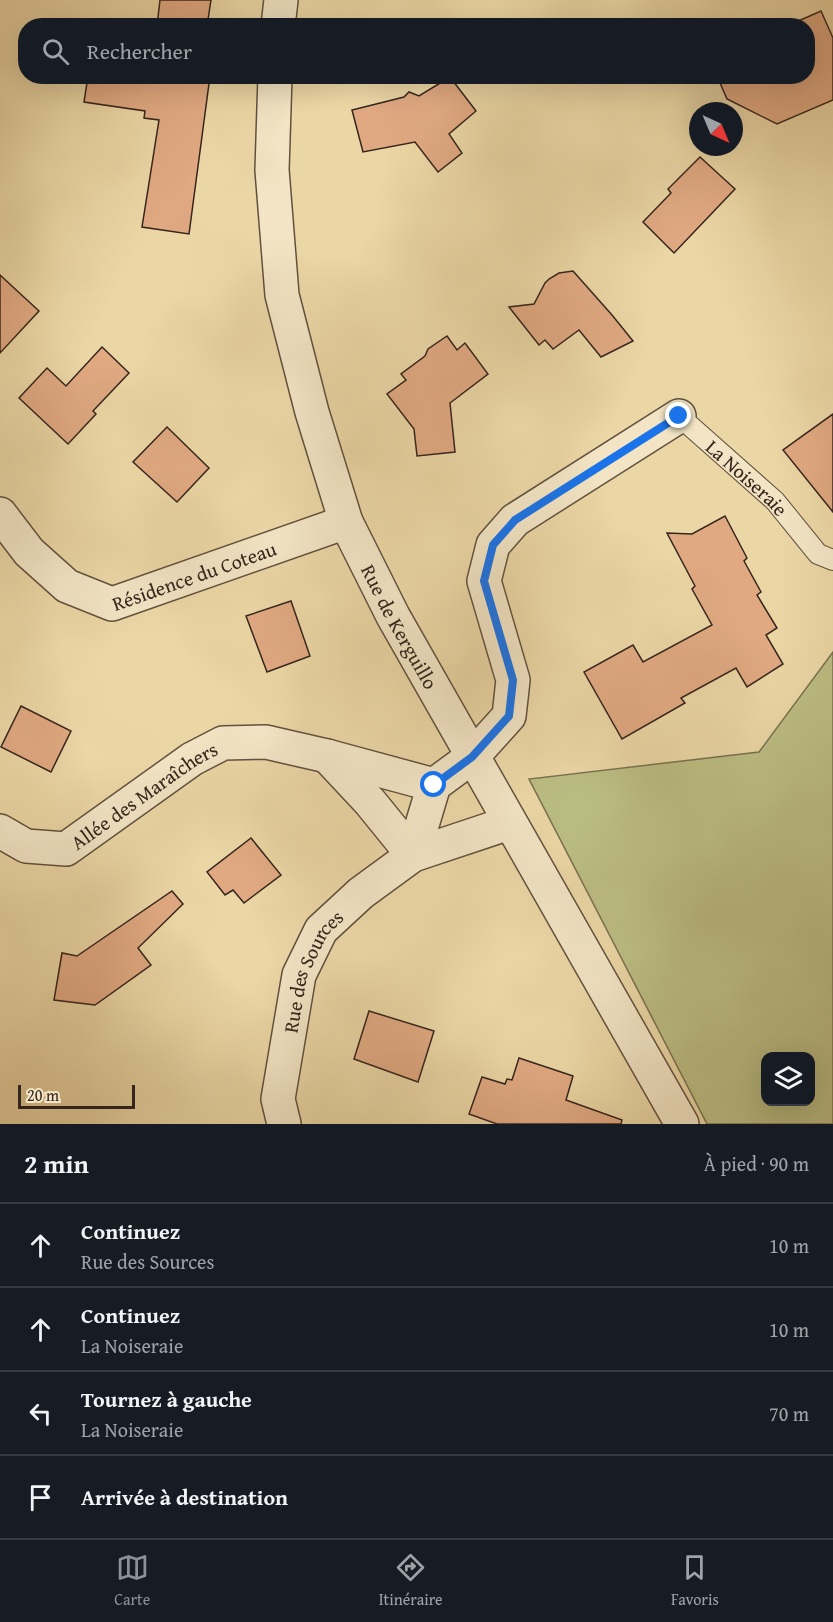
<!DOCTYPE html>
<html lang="fr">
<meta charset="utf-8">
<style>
body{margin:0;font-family:"Gentium Book Plus",serif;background:#242831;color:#f1f3f6}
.controls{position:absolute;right:18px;bottom:18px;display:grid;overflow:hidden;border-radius:12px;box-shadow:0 6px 24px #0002}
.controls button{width:54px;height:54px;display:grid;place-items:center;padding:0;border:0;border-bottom:2px solid #363941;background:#171b24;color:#f1f3f6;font:30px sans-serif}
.compass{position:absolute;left:689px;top:102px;width:54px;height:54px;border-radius:50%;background:#171b24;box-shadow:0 6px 24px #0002;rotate:136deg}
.scale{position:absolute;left:18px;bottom:15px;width:117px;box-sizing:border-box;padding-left:6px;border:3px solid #35251d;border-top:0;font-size:16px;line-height:21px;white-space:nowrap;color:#35251d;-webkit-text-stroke:4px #f2e4c4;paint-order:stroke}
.stop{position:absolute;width:18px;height:18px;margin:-14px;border:4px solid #1a73e8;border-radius:50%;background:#fff}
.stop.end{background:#1a73e8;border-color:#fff;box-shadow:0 2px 6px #0008}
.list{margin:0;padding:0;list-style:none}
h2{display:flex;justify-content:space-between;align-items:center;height:78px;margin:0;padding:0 24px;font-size:26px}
h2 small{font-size:20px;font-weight:400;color:#9ea1a6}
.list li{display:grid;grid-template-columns:39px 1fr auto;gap:18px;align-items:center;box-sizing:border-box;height:84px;padding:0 24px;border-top:2px solid #363941}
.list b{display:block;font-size:22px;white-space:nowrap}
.list p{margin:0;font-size:20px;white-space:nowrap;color:#9ea1a6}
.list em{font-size:20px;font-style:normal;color:#9ea1a6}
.icon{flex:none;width:33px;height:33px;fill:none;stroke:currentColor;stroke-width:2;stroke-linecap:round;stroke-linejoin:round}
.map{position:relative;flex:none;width:833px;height:1124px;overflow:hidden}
.search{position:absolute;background:#171b24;box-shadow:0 6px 24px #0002;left:18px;right:18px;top:18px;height:66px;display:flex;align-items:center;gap:15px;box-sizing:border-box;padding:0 21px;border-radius:24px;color:#9ea1a6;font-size:22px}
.sheet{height:414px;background:#171b24}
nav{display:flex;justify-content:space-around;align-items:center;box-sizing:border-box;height:84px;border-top:2px solid #363941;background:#171b24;font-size:16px;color:#9ea1a6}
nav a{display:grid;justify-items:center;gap:3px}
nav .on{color:#8c9099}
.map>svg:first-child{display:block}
.green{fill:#bbbd83;stroke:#787150;stroke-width:1.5;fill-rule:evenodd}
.building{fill:#e0a982;stroke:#35251d;stroke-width:1.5}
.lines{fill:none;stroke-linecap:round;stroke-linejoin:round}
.lane-casing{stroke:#62513f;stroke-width:22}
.street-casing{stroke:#62513f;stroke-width:36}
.lane{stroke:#f2e4c4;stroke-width:20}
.street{stroke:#f2e4c4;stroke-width:33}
.route{stroke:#1a73e8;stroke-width:8}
.labels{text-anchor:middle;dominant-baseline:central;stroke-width:4.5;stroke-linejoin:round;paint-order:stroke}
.street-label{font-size:20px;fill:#35251d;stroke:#f2e4c4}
</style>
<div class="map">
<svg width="833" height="1124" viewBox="0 0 833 1124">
<rect width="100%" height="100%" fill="#ebd6a5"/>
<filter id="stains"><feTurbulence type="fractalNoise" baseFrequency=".00333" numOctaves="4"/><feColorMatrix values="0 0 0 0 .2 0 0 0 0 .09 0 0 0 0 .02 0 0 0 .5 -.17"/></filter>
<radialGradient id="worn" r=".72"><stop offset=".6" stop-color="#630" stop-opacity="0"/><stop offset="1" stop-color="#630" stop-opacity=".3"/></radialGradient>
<path class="green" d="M833,652V1124H707L529,779L759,752ZM766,1056H810V1102H766Z"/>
<g class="building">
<polygon points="160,0 211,0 207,26 157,26"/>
<polygon points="821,11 833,38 833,100 777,124 727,99 717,76 807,76 807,26 787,26"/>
<polygon points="88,76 210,76 189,234 142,227 159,120 144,118 145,111 84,102"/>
<polygon points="450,77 476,111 449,134 462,153 438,172 415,142 363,152 352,110 404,97 409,92 419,96"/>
<polygon points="700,157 735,189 674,253 643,222 671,193 668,189"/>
<polygon points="573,271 612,315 633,341 601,357 579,330 553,349 545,340 539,345 509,307 534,304 545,283 549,279 559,273"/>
<polygon points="0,275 39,311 0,353"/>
<polygon points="447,336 457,350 465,343 488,374 450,403 455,452 417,456 414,429 387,394 406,380 401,374 425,356 428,349"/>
<polygon points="102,347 129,373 93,411 96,414 68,444 19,398 47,368 66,386"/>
<polygon points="833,414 833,512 783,450"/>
<polygon points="167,427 209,468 177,502 133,462"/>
<polygon points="725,516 747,558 744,561 761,592 757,595 777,628 766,635 783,664 747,687 736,668 681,698 685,703 622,739 584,672 633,645 643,662 712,625 692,589 695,586 667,533 692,534"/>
<polygon points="291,601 310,656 267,672 246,616"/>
<polygon points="21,706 71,731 51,772 1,747"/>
<polygon points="251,838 281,875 244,903 233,890 225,895 207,872"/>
<polygon points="172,891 183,904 138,948 151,965 95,1005 54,1000 62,953 77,956"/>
<polygon points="369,1011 434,1031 418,1082 354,1059"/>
<polygon points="519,1058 573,1076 566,1100 622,1120 621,1124 497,1124 469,1114 482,1077 505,1084 507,1079 512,1080"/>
</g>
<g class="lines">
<g class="lane-casing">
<g id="lane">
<path id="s1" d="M679,416L775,501L818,554L833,560"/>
</g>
</g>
<g class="street-casing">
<g id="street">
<polyline points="278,26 281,0"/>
<path id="s2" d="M275,76L272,170L282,295L312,412L346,522L393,616L682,1124"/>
<path id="s3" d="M0,514L29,552L67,586L112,604L346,522"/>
<polyline points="327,756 370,802 413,855"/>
<path id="s4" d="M0,831L26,846L66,849L192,759L223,743L266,742L327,756L434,785"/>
<polyline points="413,855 434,785 472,757 509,716 513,680 484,581 493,545 515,520 679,416"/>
<path id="s5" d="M284,1124L278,1099L299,975L321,930L361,893L413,855L509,823"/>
</g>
</g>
<use href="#lane" class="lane"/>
<use href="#street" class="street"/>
</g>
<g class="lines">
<polyline class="route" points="434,785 472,757 509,716 513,680 484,581 493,545 515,520 679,416"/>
</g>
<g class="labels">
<g class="street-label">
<text stroke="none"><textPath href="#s1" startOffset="92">La Noiseraie</textPath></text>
<text stroke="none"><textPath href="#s3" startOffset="234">Résidence du Coteau</textPath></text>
<text stroke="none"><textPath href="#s2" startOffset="573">Rue de Kerguillo</textPath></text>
<text stroke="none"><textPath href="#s4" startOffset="165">Allée des Maraîchers</textPath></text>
<text stroke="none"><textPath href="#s5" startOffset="160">Rue des Sources</textPath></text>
</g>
</g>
<rect width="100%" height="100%" filter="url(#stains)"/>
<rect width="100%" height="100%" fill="url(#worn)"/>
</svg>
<div class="controls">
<button><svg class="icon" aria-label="layers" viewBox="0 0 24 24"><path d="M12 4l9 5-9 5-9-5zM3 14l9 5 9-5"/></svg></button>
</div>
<svg class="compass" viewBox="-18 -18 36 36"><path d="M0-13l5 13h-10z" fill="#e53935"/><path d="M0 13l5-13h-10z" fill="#9ea1a6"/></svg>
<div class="scale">20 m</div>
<div class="stop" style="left:434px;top:785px"></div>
<div class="stop end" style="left:679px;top:416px"></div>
<div class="search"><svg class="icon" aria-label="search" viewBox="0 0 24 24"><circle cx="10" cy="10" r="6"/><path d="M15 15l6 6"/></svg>Rechercher</div>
</div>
<section class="sheet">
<h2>2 min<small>À pied · 90 m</small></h2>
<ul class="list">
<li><svg class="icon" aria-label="ahead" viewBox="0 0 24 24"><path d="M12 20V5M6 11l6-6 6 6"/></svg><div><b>Continuez</b><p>Rue des Sources</p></div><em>10 m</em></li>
<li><svg class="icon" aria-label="ahead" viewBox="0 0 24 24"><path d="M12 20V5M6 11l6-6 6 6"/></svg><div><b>Continuez</b><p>La Noiseraie</p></div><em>10 m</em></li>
<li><svg class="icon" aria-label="left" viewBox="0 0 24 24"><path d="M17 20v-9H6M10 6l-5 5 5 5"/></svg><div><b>Tournez à gauche</b><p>La Noiseraie</p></div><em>70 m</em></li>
<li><svg class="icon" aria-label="arrive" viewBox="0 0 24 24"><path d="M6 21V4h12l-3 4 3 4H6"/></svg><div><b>Arrivée à destination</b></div></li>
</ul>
</section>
<nav>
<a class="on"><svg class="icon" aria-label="map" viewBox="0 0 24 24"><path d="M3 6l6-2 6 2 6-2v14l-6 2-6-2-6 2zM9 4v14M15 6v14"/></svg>Carte</a>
<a><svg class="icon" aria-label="directions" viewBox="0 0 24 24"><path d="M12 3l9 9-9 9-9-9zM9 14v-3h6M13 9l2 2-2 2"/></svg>Itinéraire</a>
<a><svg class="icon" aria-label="saved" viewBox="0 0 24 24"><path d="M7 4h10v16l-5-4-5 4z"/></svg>Favoris</a>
</nav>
